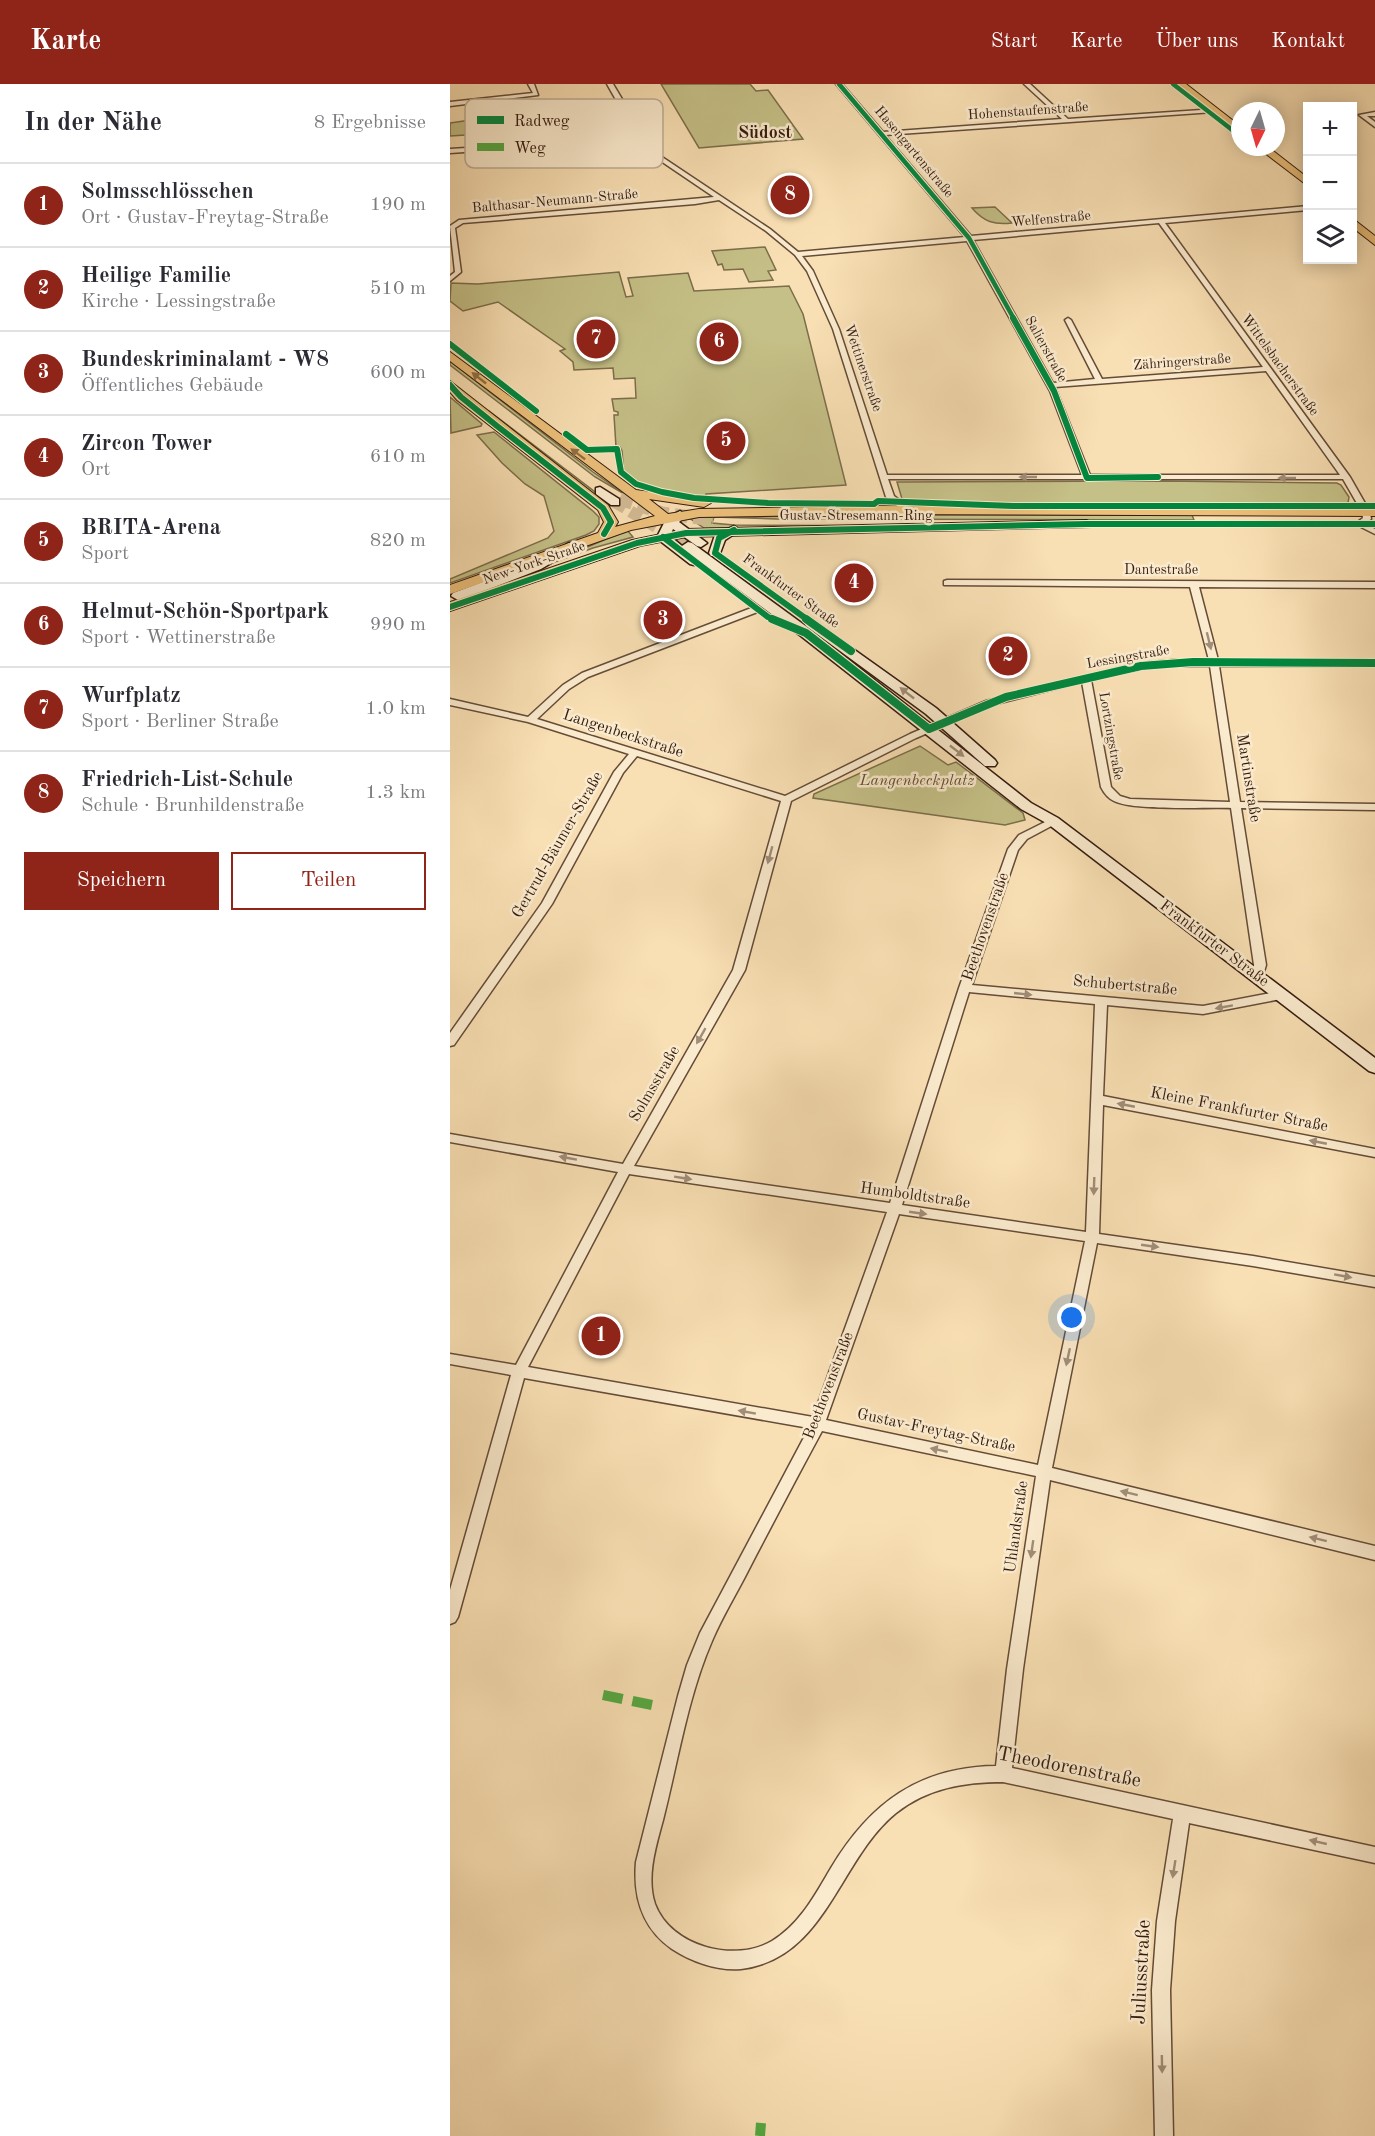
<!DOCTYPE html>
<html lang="de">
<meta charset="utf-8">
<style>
body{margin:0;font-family:"Old Standard TT",serif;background:#f2f2f3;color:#2b2b33}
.controls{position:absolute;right:18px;top:18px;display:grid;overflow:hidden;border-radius:0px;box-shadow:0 3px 15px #0003}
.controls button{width:54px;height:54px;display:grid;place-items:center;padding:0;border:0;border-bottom:2px solid #e1e1e2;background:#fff;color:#2b2b33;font:30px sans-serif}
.compass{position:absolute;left:781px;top:18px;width:54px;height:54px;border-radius:50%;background:#fff;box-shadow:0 3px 15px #0003;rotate:185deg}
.you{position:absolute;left:622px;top:1234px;width:21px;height:21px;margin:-15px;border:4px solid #fff;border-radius:50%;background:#1a73e8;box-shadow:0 0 0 9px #1a73e833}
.badge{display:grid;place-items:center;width:39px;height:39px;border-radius:50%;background:#8f2418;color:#fff;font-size:20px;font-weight:700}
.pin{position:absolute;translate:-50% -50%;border:3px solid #fff;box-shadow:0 2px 6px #0006}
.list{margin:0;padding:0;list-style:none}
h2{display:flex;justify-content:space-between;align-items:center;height:78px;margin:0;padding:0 24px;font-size:26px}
h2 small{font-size:20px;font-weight:400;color:#7c7c81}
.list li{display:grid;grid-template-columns:39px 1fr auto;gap:18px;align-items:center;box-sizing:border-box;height:84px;padding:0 24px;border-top:2px solid #e1e1e2}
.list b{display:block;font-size:22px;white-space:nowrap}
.list p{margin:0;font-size:20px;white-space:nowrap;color:#7c7c81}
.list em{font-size:20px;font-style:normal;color:#7c7c81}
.actions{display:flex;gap:12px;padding:18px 24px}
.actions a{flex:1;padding:14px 0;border:2px solid #8f2418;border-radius:0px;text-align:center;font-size:21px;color:#8f2418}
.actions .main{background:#8f2418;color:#fff}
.icon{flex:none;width:33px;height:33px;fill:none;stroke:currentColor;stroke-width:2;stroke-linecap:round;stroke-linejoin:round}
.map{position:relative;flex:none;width:925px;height:2052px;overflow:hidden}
header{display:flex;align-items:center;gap:36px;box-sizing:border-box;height:84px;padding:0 30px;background:#8f2418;color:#fff}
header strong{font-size:28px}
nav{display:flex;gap:33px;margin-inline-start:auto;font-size:21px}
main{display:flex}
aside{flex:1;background:#fff}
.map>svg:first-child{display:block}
.green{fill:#c5c087;stroke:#7c6e4b;stroke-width:1.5}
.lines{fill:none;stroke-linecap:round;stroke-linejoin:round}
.secondary-tunnel{stroke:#d2b993;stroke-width:12;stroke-dasharray:12 6;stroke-linecap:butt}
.primary-tunnel{stroke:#d2b993;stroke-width:13;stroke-dasharray:13 6;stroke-linecap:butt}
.street-casing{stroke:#654c38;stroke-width:3}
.secondary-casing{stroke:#341b0f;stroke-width:3}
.primary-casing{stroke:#341b0f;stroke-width:2}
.street{fill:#fbebce;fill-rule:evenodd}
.secondary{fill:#fbebce;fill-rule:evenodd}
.primary{fill:#ecc07a;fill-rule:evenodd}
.quiet{stroke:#54a941;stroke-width:10;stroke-dasharray:20 10;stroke-linecap:butt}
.cycleway-far2-casing{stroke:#fbebce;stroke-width:7}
.cycleway-far1-casing{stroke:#fbebce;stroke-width:8}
.cycleway-casing{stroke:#fbebce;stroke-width:10}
.cycleway-far2{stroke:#00873e;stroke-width:4.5}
.cycleway-far1{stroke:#00873e;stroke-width:6}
.cycleway{stroke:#00873e;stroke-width:8}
.oneway{fill:#906e44}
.oneway2{fill:#a18d78}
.labels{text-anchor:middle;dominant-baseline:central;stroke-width:5;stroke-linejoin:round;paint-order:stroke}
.far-street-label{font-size:14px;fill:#341b0f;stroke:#fbebce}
.street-label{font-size:16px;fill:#341b0f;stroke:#fbebce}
.park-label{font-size:16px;font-style:italic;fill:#604d33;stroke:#fbebce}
.far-district-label{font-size:18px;font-weight:bold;fill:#341b0f;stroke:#fbebce}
.near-street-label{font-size:20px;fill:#341b0f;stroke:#fbebce}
.key{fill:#fbebce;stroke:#bfad95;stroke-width:1.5}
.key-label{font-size:16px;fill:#341b0f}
</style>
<header>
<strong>Karte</strong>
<nav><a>Start</a><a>Karte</a><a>Über uns</a><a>Kontakt</a></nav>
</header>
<main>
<aside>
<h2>In der Nähe<small>8 Ergebnisse</small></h2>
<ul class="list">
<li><span class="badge">1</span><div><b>Solmsschlösschen</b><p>Ort · Gustav-Freytag-Straße</p></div><em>190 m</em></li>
<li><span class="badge">2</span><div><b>Heilige Familie</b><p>Kirche · Lessingstraße</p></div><em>510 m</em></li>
<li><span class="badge">3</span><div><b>Bundeskriminalamt - W8</b><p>Öffentliches Gebäude</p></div><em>600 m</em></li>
<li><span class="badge">4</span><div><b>Zircon Tower</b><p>Ort</p></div><em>610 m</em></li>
<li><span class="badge">5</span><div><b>BRITA-Arena</b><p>Sport</p></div><em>820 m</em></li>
<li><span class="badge">6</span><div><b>Helmut-Schön-Sportpark</b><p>Sport · Wettinerstraße</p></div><em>990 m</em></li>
<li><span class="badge">7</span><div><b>Wurfplatz</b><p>Sport · Berliner Straße</p></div><em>1.0 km</em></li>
<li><span class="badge">8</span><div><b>Friedrich-List-Schule</b><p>Schule · Brunhildenstraße</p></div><em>1.3 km</em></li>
</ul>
<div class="actions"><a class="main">Speichern</a><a>Teilen</a></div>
</aside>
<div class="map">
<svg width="925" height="2052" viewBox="0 0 925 2052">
<rect width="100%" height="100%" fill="#f9e0b4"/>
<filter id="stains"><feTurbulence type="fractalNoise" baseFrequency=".00333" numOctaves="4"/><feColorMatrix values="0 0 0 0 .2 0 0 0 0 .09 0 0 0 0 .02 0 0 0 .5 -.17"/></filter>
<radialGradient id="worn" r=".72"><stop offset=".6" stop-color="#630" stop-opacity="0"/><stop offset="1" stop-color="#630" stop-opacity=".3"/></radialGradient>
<g class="green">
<polygon points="211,0 300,0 306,7 318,6 353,55 249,64"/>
<polygon points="163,19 173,38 143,43 0,52 0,39 97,25"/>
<path d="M545,123L562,139C544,141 534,138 522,124Z"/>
<polygon points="315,163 326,186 318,187 323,196 299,198 293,185 274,186 272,180 268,181 262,167"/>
<path d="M169,188L176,213L183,212L178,194L238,189L244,207L339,202L353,230L396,401L256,410V414C229,411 196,410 174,391L172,367L170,363H166L164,331H168V328L164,327L162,315L186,314L185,294L164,295L163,284L124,286L123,278L110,267L115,265L48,218L13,227L0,217L1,199L28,200Z"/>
<polygon points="0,277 143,388 179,413 180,414 166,421 155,422 36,328 39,327 161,420 176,411 145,393 0,281"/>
<polygon points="0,313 32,340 31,342 1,349"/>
<polygon points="44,348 143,427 149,433 149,440 144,447 136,451 0,499 0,495 98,454 104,447 94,412 75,400 52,379 27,351"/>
<polygon points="712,397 887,399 891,401 899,413 898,419 891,421 468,419 452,415 447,398"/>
<polygon points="433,431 742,431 744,436 327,435 264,433 262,439 284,441 501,442 254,444 239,434 260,433"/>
<polygon points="177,446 183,453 143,464 91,483"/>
<polygon points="470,662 498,681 506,678 573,729 575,736 555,741 363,714 364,710"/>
</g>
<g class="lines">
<polyline class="secondary-tunnel" points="165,418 238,462"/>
<polyline class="primary-tunnel" points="170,415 212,429 263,436"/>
<g class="street-casing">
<g id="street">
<polygon points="78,0 84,0 88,11 0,22 0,18 83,9"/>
<path d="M157,0H163L203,67L320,145L348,168L515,153L386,0H392L433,48L612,35L574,0H580L618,35L766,25L764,28L435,51L521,152L858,122V126L715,139L900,393L920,428L921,435L915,440L925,445V450L905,440L913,434L912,428L893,395H438L444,412L462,426L455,428L436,413L383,245L357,187L345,171L316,147L269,116L245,120L13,139L5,144L11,188L0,197V192L5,188L0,142L9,136L264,113L199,69L189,56L0,69V65L187,53ZM709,139L813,283L652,295L621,236L618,234L615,236L645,295L603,299L523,156ZM517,157L600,307L632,391H437L389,245L363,187L352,172ZM816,287L890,391H640L605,303Z"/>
<polygon points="925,28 925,32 917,32 925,38 925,43 909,31"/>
<path d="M497,496L925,498V504L749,503L768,576H925V582H769L790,718L925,720V726L791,724L816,881L813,891L805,895L799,891L804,886V881L781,724C755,723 684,727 664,717C658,714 654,709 651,703L632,598L542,621L466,654L341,717L295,886L184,1082L440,1119L509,904L558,765L569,751L603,734L608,737L607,739L577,755L568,766L522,901L753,922L831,907L835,908L837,911L831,915L753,930L657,921L653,1012L925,1065V1073L653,1021L649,1150L803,1172L925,1193V1203L803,1182L647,1159L602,1384L925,1462V1476L600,1396L573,1585L562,1684L925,1763V1779L739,1739L725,1837L720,1906L723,2052H705L702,1906L707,1837L723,1735L553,1698C514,1698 478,1704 446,1729C389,1775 376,1875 291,1885C267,1887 242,1878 222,1865C192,1844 183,1813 186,1778L228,1612L237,1581L250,1549L359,1344L74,1294L8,1533L5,1538L0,1540V1506L61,1291L0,1280V1270L66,1281L168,1088L0,1058V1050L173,1080L283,886L331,717L187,672L173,689L102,820L4,961L0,962V949L92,819L164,688L179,670L78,638L0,621V615L78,633L113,601L132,589L304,523H310V527L138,593L119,605L87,635L335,712L460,650L536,617L691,579L724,576H759L740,503L494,501V497ZM724,582H760L780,718L680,715L670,712L661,703L641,596L691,585ZM519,908L645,920L636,1148L452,1121ZM179,1090L437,1128L363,1333L78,1283ZM449,1130L635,1157L588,1381L376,1336ZM372,1347L586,1392L557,1585L546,1682C469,1683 420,1719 381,1784C365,1811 350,1840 322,1857C285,1879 221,1863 205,1820C196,1793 206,1762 213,1736C228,1677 238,1612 262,1557C272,1533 287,1509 299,1485C323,1439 347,1393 372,1347Z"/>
</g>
</g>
<g class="secondary-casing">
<g id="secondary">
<polygon points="150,403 169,415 169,421 161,421 146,410 146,404"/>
<polygon points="230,427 236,431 229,438 257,459 251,463 247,462 223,445 220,452 232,462 238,458 242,459 361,546 581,719 608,734 925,974 925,989 919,987 598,740 571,725 351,552 250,477 244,481 240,480 209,456 207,453 214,439 209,434 211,431 221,432"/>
<polygon points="284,442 290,446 275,456 269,472 261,472 259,469 265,451"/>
<polygon points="119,459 123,460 125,463 123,466 91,485 13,515 8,516 1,512 3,509 83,479"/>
<polygon points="361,535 486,624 545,676 547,679 545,682 535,682 476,630 356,542 354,539"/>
</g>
</g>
<g class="primary-casing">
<g id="primary">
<polygon points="726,0 736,0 790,42 790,49"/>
<polygon points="807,63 818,63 858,94 858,102"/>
<polygon points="902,134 925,152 925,161 902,143"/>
<polygon points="0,268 186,406 254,415 261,419 254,423 199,415 218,430 249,425 425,422 925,424 925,432 425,430 249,433 181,446 0,510 0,501 148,449 154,438 148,426 7,316 0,308 0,297 158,421 168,438 165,443 205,432 0,277"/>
<polygon points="637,436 644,440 642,443 236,453 190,462 0,527 0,518 182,456 236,445"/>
</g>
</g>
<use href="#street" class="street"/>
<use href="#secondary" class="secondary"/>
<use href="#primary" class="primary"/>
<g class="quiet">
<polyline points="153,1611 202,1621"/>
<polyline points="310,2052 311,2039"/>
</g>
<g class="cycleway-far2-casing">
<g id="cycleway-far2">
<polyline points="389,0 519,154 564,235"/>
<polyline points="723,0 790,52"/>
</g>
</g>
<g class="cycleway-far1-casing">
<g id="cycleway-far1">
<polyline points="563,234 604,307 637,394 708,393"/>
<polyline points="0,260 86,327"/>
<polyline points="0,301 11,313 47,342 153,424 161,438 154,450"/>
<polyline points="116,350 137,366 167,365 171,388 186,400 212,408 244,414 318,419 424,420 428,417 563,422 925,422"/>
<polyline points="284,446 269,454 265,469 358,536"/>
<polyline points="213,453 318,533 326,536"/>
<polyline points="0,523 187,459 236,449 637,440 925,440"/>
</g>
</g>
<g class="cycleway-casing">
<g id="cycleway">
<polyline points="322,535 356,549 479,645 556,613 691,582 743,578 925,579"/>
<polyline points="356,535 401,567"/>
</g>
</g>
<use href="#cycleway-far2" class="cycleway-far2"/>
<use href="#cycleway-far1" class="cycleway-far1"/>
<use href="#cycleway" class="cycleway"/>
</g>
<defs><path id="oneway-solid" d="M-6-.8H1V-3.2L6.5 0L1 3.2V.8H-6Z" transform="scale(1.5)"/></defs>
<g class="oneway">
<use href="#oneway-solid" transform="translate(29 294) rotate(-142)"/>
<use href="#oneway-solid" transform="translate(128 370) rotate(-143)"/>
</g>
<g class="oneway2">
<use href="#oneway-solid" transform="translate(578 393) rotate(-180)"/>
<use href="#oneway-solid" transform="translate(837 394) rotate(-180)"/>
<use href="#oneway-solid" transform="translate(759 557) rotate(76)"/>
<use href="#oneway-solid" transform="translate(457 609) rotate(-142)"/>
<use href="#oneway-solid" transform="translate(507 667) rotate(38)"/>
<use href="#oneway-solid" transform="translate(320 771) rotate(105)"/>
<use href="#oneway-solid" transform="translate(573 910) rotate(6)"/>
<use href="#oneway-solid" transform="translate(774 923) rotate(170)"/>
<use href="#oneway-solid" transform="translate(251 952) rotate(120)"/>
<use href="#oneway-solid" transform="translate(676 1021) rotate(-169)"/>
<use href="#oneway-solid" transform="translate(868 1058) rotate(-169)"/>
<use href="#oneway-solid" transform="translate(118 1074) rotate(-170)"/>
<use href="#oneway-solid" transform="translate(233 1094) rotate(9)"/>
<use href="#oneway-solid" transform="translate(644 1102) rotate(92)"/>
<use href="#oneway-solid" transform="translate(468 1129) rotate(8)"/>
<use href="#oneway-solid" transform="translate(700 1162) rotate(8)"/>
<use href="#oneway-solid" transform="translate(893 1192) rotate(10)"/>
<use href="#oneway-solid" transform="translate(618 1273) rotate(102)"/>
<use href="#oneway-solid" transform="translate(297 1328) rotate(-170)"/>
<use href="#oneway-solid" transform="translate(489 1366) rotate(-168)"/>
<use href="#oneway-solid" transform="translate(679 1409) rotate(-166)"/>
<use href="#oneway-solid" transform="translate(868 1455) rotate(-166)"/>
<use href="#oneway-solid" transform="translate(582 1465) rotate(98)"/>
<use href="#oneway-solid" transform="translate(868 1758) rotate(-167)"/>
<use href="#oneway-solid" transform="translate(724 1785) rotate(99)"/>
<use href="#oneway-solid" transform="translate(712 1980) rotate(89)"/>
</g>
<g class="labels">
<g class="far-street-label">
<text transform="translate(578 27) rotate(-4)">Hohenstaufenstraße</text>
<text transform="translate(464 68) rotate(50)">Hasengartenstraße</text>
<text transform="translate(105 117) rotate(-5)">Balthasar-Neumann-Straße</text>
<text transform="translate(601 135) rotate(-5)">Welfenstraße</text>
<text transform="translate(596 265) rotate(61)">Salierstraße</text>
<text transform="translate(732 278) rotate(-4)">Zähringerstraße</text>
<text transform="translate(830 281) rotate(54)">Wittelsbacherstraße</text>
<text transform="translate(413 284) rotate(71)">Wettinerstraße</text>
<text x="406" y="432">Gustav-Stresemann-Ring</text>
<text transform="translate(84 479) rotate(-19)">New-York-Straße</text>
<text x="711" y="486">Dantestraße</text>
<text transform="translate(341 507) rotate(36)">Frankfurter Straße</text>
<text transform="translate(678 573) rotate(-10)">Lessingstraße</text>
<text transform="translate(661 652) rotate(80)">Lortzingstraße</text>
</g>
<g class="street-label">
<text transform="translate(173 650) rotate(18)">Langenbeckstraße</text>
<text transform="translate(798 694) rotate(81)">Martinstraße</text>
<text transform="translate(108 761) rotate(-60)">Gertrud-Bäumer-Straße</text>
<text transform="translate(536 843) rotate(-71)">Beethovenstraße</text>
<text transform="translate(764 860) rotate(37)">Frankfurter Straße</text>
<text transform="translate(675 902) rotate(5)">Schubertstraße</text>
<text transform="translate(205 1000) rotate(-60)">Solmsstraße</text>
<text transform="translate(789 1026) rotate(11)">Kleine Frankfurter Straße</text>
<text transform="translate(465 1112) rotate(8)">Humboldtstraße</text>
<text transform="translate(379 1302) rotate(-69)">Beethovenstraße</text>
<text transform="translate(486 1347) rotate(12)">Gustav-Freytag-Straße</text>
<text transform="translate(567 1443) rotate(-82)">Uhlandstraße</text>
</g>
<g class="park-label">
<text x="467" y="697">Langenbeckplatz</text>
</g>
<g class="far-district-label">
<text x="315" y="49">Südost</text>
</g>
<g class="near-street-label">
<text transform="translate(619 1684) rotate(11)">Theodorenstraße</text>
<text transform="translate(692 1888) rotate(-87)">Juliusstraße</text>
</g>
</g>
<rect x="15" y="15" width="198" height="69" rx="9" class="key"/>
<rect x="27" y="32" width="27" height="8" fill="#00873e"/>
<rect x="27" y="59" width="27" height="8" fill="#54a941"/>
<g class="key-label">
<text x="64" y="42">Radweg</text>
<text x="64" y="69">Weg</text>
</g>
<rect width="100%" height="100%" filter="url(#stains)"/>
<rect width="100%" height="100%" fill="url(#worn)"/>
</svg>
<div class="controls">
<button>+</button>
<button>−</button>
<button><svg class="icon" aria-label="layers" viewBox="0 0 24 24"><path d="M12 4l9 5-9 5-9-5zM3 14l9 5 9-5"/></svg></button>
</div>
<svg class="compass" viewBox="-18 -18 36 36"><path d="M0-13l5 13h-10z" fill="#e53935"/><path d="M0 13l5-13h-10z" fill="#7c7c81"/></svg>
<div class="you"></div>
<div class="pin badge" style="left:151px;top:1252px">1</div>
<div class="pin badge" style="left:558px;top:572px">2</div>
<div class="pin badge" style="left:213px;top:536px">3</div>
<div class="pin badge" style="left:404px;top:499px">4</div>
<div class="pin badge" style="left:276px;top:357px">5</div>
<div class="pin badge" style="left:269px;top:258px">6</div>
<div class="pin badge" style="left:146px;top:255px">7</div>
<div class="pin badge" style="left:340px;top:111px">8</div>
</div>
</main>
